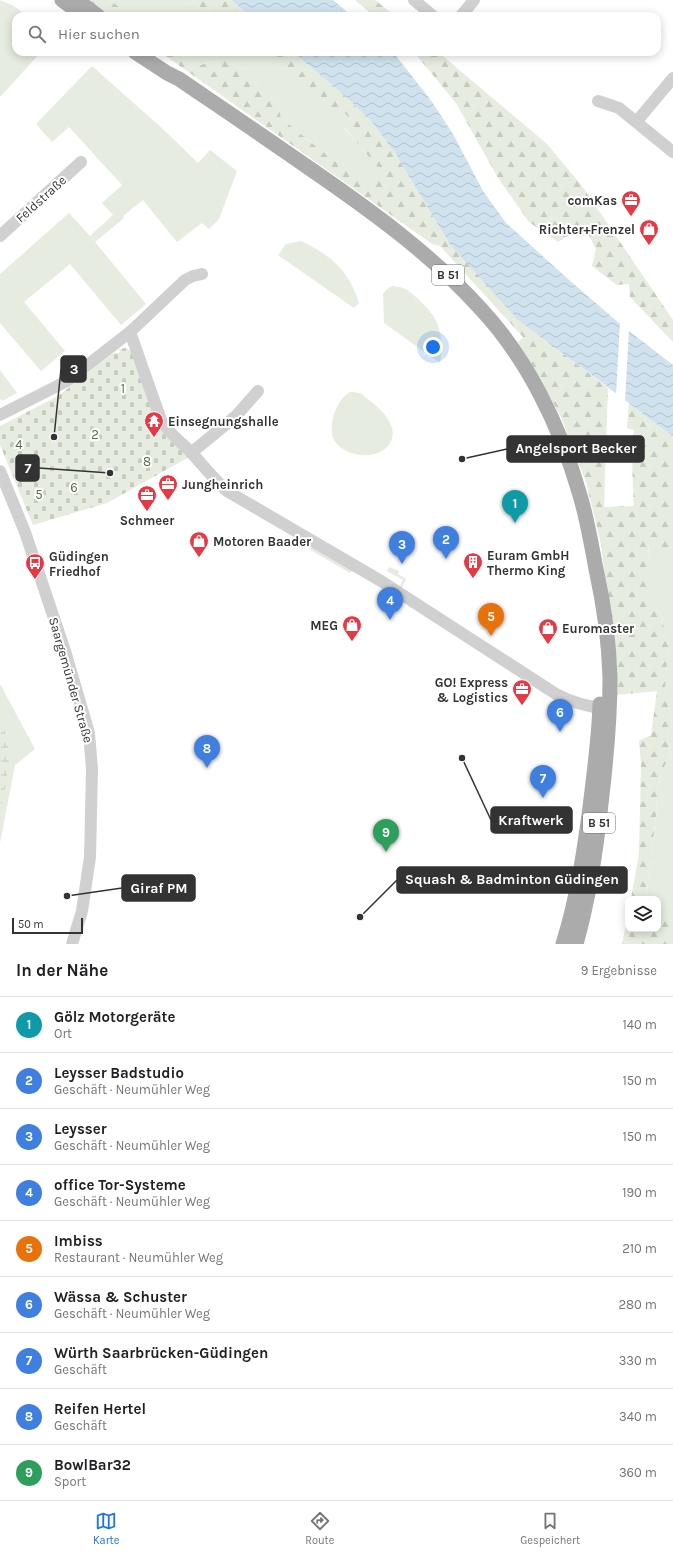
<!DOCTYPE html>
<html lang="de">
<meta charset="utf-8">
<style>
body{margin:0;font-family:Karla,sans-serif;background:#f2f2f2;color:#202124}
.controls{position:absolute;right:12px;bottom:12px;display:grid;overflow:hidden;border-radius:8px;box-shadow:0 2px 10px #0003}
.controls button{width:36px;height:36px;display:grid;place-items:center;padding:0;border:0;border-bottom:1px solid #e0e0e0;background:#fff;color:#202124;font:20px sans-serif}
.scale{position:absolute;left:12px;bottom:10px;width:71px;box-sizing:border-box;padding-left:4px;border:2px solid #333;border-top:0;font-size:11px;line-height:14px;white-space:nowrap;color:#333;-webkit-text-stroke:3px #fff;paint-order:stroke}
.you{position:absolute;left:433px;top:347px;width:14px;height:14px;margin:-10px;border:3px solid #fff;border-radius:50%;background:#1a73e8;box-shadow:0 0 0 6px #1a73e833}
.badge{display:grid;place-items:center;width:26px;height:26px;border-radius:50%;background:#1a73e8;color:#fff;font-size:13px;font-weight:700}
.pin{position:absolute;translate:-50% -33px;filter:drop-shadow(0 1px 2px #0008)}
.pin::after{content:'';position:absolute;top:21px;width:14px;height:12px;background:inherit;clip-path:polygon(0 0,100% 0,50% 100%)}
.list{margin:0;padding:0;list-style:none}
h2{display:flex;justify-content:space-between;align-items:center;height:52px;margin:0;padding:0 16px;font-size:17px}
h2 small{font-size:13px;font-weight:400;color:#757577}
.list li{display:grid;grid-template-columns:26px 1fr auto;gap:12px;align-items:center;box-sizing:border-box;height:56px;padding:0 16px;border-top:1px solid #e0e0e0}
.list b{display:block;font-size:15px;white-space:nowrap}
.list p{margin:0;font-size:13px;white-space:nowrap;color:#757577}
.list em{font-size:13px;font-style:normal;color:#757577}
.icon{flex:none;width:22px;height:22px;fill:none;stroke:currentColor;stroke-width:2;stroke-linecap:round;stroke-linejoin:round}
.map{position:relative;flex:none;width:673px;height:944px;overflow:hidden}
.search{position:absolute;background:#fff;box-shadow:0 2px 10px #0003;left:12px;right:12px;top:12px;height:44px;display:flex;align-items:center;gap:10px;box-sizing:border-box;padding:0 14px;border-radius:12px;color:#757577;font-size:15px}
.sheet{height:556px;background:#fff}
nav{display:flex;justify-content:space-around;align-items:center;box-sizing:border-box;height:56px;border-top:1px solid #e0e0e0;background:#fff;font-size:11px;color:#757577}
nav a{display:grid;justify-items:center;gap:2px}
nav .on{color:#1a73e8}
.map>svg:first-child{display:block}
.green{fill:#e6ecdf}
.forest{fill:url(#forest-firs)}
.wetland{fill:url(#wetland-marsh)}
.cemetery{fill:url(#cemetery-stones)}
.water{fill:url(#water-waves)}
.pier{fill:#fff}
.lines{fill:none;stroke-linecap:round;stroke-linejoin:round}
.minor{stroke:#d0d0d0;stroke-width:12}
.major{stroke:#ababab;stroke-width:15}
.labels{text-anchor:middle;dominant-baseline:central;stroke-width:4;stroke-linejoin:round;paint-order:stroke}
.shield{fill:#fff;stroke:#707070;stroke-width:1}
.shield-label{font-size:12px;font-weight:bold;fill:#333}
.street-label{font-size:13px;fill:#333;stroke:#fff}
.poi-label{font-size:13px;font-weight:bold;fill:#333;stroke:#fff;text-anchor:start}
.park-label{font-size:13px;fill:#56703f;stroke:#fff}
.leader{fill:none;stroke:#333;stroke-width:1.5}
.callout-dot{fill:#333;stroke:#fff;stroke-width:1.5}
.callout{fill:#333;stroke:#333;stroke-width:1.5}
.callout-label{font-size:14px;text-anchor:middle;font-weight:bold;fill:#fff}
</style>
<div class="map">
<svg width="673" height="944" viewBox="0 0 673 944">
<defs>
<pattern id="forest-firs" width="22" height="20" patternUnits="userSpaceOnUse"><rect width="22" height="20" fill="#e6ecdf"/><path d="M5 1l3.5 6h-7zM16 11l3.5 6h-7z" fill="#c6cbc0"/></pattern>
<pattern id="wetland-marsh" width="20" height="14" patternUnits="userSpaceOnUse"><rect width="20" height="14" fill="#e6ecdf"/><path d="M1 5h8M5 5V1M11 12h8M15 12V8" fill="none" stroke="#c6cbc0"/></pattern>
<pattern id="cemetery-stones" width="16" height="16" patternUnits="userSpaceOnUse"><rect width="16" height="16" fill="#e6ecdf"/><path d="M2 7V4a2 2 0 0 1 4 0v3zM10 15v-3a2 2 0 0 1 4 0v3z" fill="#c6cbc0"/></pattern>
<pattern id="water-waves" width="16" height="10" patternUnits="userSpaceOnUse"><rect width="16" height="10" fill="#cfe2ee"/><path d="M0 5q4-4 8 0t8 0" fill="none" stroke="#b2c2cd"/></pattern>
</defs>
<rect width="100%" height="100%" fill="#fff"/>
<g class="green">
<polygon points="0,0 12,5 28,16 16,16 16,52 41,52 0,97"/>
<polygon points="110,0 191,0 213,16 131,16"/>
<polygon points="181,52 259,52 343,111 350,119 344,128 381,170 369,183 323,152 281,118 277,101 263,95 252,77 225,59 199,65"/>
<polygon points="92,66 165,131 198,163 210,150 237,171 219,219 209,229 202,223 177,242 143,200 123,216 124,218 95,242 146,304 121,325 70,264 24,302 65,351 41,371 0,323 0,274 69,213 90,236 113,215 102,203 122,185 69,127 52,142 36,124"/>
<path d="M301,241C331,255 349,271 359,303L354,308L278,255L286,244Z"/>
<path d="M392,286C405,287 410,291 418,299C423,304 428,308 431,313C442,326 443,347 440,363L384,323L383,294L387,289Z"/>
<polygon points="0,370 17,393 2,401 0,398"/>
<path d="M350,392C353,392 357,392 359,393C363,394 366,398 369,400C381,409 400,427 390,443C378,463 338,457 332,435C331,428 332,421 334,414C337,405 342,397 350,392Z"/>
<polygon points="648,545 673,548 673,921 658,917 658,899 646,899 656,816 657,792 662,770 671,755 667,735 672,724 665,693 668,646 661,614 651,601 651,571"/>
<polygon points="315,546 353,569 350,573 309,549"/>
<polygon points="389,567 399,571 398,574 406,579 401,589 399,588 403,580 387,571"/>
<polygon points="0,684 35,749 15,765 0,843"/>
</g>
<g class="forest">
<polygon points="88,0 110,0 131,16 110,16"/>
<polygon points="191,0 231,0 250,16 213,16"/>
<polygon points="355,0 375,0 395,16 374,16"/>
<path d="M160,52H181L200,65L225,59L252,77L263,95L277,101L281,118L323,152L369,182L380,170L344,127L350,119L343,111L331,117L259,52H293L345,96L371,121L395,153L449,243L574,362L608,388L604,507L634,506C632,481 632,455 634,430L627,428L629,403L673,437V548L648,546L651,571V601L661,614L668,646L665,693L672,724L667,735L671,755L662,770L657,792L656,816L646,899H631L639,853L641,764L639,741L651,735L657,691L616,695L614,656L601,544L586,482L561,417L518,342L523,337L440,246L432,244Z"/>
<polygon points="414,52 438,52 547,144 582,186 673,320 673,342 630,297 629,284 617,285 592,266 596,249 589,236 569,235 558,242 529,222 498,178 456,103"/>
<polygon points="628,914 628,929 658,929 658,917 673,921 673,944 622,944"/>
</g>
<path class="wetland" d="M0,720C16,748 6,782 0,812Z"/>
<polygon class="cemetery" points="126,348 131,351 159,425 189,457 107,503 33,525 0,445 0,426 58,396 111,355 114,353 118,353 120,352 119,349"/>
<g class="water">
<polygon points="231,0 333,0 352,16 250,16"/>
<polygon points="293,52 393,52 430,99 453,134 483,191 506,223 568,279 620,324 673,365 673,437 629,403 517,319 449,243 395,153 371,121 345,96"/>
</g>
<polygon class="pier" points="620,322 629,329 625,402 616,395"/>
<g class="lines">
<g class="minor">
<polyline points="414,0 433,16"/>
<polyline points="461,16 474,0"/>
<polyline points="598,101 619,108 673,152"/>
<polyline points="637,121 673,78"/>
<polyline points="0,236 81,162"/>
<path d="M130,332L161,420C168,433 181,442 191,452C203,466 214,479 227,491L381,581L556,694C572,703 590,707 608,709"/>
<polyline points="0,415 67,381 130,332 185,280 193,276 202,274"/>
<polyline points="191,453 236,416 258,391"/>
<polyline points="0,471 25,532 65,651 89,733 92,769 90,857 82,911 72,944"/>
</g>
<g class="major">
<polyline points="62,0 84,16"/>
<polyline points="78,1 98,16"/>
<path d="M135,52L167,73L179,79C223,109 266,138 309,168C370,210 430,253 480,308C527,358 560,426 579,492C587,517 591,543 596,569C604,605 609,641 610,678C610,721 606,762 601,804C596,851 589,898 576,944"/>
<path d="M563,944C577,899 584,853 590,807C594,773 599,739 600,704"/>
</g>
</g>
<defs>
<g id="office-pin" transform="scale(1)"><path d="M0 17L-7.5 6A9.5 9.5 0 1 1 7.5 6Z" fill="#e63946" stroke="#fff"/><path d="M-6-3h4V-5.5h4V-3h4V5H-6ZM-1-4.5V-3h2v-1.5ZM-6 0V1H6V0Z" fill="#fff"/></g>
<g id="shop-pin" transform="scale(1)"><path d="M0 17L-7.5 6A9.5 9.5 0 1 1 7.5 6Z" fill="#e63946" stroke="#fff"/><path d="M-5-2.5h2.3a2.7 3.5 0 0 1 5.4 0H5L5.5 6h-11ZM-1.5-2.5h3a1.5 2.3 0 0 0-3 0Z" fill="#fff"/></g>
<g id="temple-pin" transform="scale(1)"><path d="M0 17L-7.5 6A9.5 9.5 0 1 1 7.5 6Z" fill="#e63946" stroke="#fff"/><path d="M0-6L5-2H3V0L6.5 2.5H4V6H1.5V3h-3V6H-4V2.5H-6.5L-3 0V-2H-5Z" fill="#fff"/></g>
<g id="building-pin" transform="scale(1)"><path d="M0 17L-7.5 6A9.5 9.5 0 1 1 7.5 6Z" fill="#e63946" stroke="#fff"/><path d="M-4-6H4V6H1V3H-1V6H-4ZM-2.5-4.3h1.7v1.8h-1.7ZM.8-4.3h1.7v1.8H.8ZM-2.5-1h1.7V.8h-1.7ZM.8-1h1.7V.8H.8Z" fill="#fff"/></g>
<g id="bus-pin" transform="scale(1)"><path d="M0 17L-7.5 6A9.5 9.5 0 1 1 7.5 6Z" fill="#e63946" stroke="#fff"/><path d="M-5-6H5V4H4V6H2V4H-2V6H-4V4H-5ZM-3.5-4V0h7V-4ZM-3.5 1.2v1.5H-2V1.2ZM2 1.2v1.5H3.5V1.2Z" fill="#fff"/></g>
</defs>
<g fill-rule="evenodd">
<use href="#office-pin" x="631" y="200"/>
<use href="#shop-pin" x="649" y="229"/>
<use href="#temple-pin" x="154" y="421"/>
<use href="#office-pin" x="168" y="484"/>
<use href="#office-pin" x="147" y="495"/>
<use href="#shop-pin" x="199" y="541"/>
<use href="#building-pin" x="473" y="562"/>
<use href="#bus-pin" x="35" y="563"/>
<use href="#shop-pin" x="352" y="625"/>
<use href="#shop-pin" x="548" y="628"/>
<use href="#office-pin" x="522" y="689"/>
</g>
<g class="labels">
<g class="shield">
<rect x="432" y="265" width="32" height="20" rx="3"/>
<rect x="583" y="813" width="32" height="20" rx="3"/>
</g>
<g class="shield-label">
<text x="448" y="275">B 51</text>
<text x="599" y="823">B 51</text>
</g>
<g class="street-label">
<text transform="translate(41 199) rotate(-42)">Feldstraße</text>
<text transform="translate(71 680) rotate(74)">Saargemünder Straße</text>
</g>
<g class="poi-label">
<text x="617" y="200" text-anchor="end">comKas</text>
<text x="635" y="229" text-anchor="end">Richter+Frenzel</text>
<text x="168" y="421">Einsegnungshalle</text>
<text x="182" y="484">Jungheinrich</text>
<text x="147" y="520" text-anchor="middle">Schmeer</text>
<text x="213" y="541">Motoren Baader</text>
<text x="487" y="555">Euram GmbH<tspan x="487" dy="15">Thermo King</tspan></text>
<text x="49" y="556">Güdingen<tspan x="49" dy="15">Friedhof</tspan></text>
<text x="338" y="625" text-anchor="end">MEG</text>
<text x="562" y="628">Euromaster</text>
<text x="508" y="682" text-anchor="end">GO! Express<tspan x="508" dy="15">&amp; Logistics</tspan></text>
</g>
<g class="park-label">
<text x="123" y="388">1</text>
<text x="95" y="434">2</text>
<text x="19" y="444">4</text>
<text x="147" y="461">8</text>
<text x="74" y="487">6</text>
<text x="39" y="494">5</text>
</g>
</g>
<path class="leader" d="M54 437L61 369M462 459L507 449M110 473L39 468M462 758L491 820M360 917L397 880M67 896L122 888"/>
<g class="callout-dot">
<circle cx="54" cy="437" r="4"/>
<circle cx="462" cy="459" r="4"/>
<circle cx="110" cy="473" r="4"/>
<circle cx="462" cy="758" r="4"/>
<circle cx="360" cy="917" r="4"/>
<circle cx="67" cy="896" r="4"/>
</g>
<g class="callout">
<rect x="61" y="356" width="25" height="26" rx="4"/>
<rect x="507" y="436" width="137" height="26" rx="4"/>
<rect x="16" y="455" width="23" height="26" rx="4"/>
<rect x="491" y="807" width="81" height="26" rx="4"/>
<rect x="397" y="867" width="230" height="26" rx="4"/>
<rect x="122" y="875" width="73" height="26" rx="4"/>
</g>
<g class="callout-label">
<text x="74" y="374">3</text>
<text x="576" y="453">Angelsport Becker</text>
<text x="28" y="473">7</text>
<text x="531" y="825">Kraftwerk</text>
<text x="512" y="884">Squash &amp; Badminton Güdingen</text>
<text x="159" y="893">Giraf PM</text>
</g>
</svg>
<div class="controls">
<button><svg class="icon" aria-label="layers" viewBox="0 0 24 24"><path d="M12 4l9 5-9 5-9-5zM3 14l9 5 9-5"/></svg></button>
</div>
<div class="scale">50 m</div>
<div class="you"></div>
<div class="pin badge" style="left:515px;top:523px;background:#0f9aa8">1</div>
<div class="pin badge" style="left:446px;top:559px;background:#3f7fe0">2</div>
<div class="pin badge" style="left:402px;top:564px;background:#3f7fe0">3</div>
<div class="pin badge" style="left:390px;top:620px;background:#3f7fe0">4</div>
<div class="pin badge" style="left:491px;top:636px;background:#e8710a">5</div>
<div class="pin badge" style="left:560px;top:732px;background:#3f7fe0">6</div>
<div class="pin badge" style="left:543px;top:798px;background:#3f7fe0">7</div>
<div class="pin badge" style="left:207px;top:768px;background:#3f7fe0">8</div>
<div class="pin badge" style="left:386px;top:852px;background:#2e9e5b">9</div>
<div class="search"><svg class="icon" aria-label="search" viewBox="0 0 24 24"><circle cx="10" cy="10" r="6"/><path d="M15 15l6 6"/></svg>Hier suchen</div>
</div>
<section class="sheet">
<h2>In der Nähe<small>9 Ergebnisse</small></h2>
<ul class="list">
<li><span class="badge" style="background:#0f9aa8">1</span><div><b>Gölz Motorgeräte</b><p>Ort</p></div><em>140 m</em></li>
<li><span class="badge" style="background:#3f7fe0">2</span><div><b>Leysser Badstudio</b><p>Geschäft · Neumühler Weg</p></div><em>150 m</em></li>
<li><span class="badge" style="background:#3f7fe0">3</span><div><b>Leysser</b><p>Geschäft · Neumühler Weg</p></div><em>150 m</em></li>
<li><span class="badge" style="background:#3f7fe0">4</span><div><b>office Tor-Systeme</b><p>Geschäft · Neumühler Weg</p></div><em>190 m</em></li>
<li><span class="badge" style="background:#e8710a">5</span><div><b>Imbiss</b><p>Restaurant · Neumühler Weg</p></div><em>210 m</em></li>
<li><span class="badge" style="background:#3f7fe0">6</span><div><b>Wässa &amp; Schuster</b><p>Geschäft · Neumühler Weg</p></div><em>280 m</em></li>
<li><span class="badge" style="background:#3f7fe0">7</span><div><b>Würth Saarbrücken-Güdingen</b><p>Geschäft</p></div><em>330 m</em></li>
<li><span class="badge" style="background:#3f7fe0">8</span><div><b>Reifen Hertel</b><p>Geschäft</p></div><em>340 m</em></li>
<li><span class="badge" style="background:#2e9e5b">9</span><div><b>BowlBar32</b><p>Sport</p></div><em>360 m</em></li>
</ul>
</section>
<nav>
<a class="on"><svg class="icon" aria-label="map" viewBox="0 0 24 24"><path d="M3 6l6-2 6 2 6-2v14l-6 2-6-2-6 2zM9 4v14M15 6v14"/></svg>Karte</a>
<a><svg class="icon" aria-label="directions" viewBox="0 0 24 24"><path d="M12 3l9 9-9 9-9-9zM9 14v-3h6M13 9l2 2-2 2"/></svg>Route</a>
<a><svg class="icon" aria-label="saved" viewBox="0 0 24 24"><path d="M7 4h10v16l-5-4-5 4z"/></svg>Gespeichert</a>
</nav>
